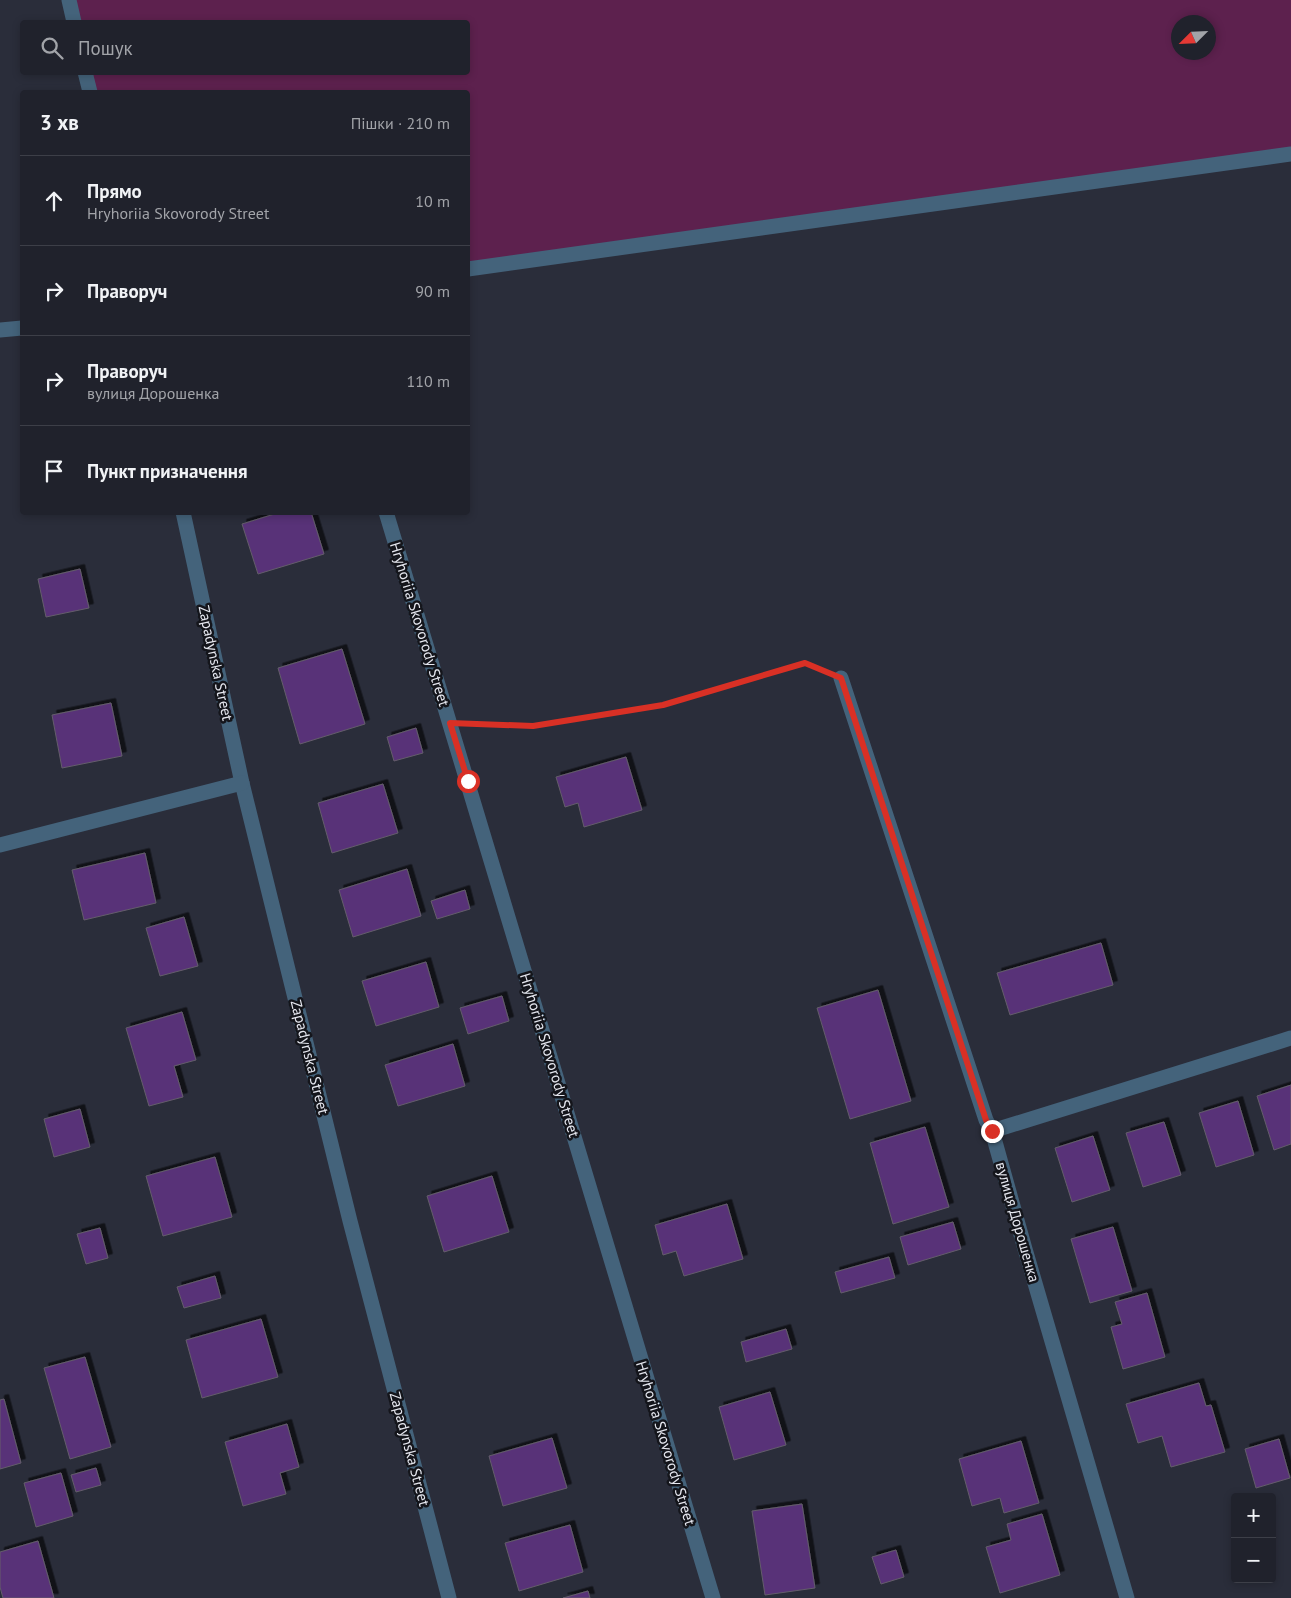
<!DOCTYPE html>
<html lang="uk">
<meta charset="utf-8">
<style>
body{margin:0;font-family:"PT Sans",sans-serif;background:#282a34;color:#f1f3f6}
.controls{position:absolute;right:15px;bottom:15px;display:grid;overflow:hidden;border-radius:5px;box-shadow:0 2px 8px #0003}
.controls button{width:45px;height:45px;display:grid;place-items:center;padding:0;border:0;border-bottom:1px solid #3d3f48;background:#20222c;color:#f1f3f6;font:25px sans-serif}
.compass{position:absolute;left:1171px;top:15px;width:45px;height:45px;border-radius:50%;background:#20222c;box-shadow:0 2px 8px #0003;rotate:246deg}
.stop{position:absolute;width:15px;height:15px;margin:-11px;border:4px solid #d93025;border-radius:50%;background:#fff}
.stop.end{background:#d93025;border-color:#fff;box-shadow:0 1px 5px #0008}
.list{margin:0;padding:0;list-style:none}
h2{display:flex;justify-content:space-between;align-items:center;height:65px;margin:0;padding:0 20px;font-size:21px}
h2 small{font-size:16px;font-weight:400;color:#a2a4a9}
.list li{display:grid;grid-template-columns:32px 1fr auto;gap:15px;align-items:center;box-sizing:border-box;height:90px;padding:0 20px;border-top:1px solid #3d3f48}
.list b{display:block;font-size:19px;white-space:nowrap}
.list p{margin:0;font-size:16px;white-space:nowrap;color:#a2a4a9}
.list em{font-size:16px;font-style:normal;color:#a2a4a9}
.icon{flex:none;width:28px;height:28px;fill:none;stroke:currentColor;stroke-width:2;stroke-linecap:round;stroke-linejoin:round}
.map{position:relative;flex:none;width:1291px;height:1598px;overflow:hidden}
.search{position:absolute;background:#20222c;box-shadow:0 2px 8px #0003;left:20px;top:20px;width:450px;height:55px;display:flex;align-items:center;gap:12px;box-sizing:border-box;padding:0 18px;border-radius:5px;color:#a2a4a9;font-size:19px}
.panel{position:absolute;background:#20222c;box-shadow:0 2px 8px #0003;left:20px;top:90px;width:450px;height:425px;border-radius:5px}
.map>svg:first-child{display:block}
.green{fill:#5d214e;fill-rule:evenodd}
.building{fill:#583378;stroke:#645d6b;filter:url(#shadow)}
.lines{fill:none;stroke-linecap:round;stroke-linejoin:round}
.path{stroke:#727580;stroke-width:3;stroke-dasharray:4 2.5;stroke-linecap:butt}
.minor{stroke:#44637b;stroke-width:15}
.route{stroke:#d93025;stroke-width:6}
.labels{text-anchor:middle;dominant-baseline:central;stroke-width:5;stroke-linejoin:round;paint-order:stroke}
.street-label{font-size:15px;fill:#e5e7ef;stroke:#14151b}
</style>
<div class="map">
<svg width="1291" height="1598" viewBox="0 0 1291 1598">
<defs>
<filter id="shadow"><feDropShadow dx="4.5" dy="-4.5" stdDeviation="0" flood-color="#0009"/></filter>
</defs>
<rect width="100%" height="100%" fill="#2a2d3a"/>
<path class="green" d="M69,0H1291V154L468,269V92H90L85,73L468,72V22H74ZM1178,22H1208V52H1178Z"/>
<g class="building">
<polygon points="281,512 311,512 324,554 258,574 242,524"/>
<polygon points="80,569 89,608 46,617 38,579"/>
<polygon points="342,649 365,724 300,744 278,668"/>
<polygon points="111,703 122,756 62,768 52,715"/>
<polygon points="416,728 423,753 394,761 387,737"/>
<polygon points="626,757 642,810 584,827 578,803 565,807 556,777"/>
<polygon points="383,784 398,833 332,853 318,803"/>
<polygon points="145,853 156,903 84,920 72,870"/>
<polygon points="407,869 421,916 353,937 339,890"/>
<polygon points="465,890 470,909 437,919 431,901"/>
<polygon points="184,917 198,966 160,976 146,928"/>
<polygon points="1101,943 1113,985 1010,1015 997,973"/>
<polygon points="426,962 439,1007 376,1026 362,981"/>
<polygon points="878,990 911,1101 850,1119 817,1008"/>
<polygon points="502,996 509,1021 468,1034 460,1008"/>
<polygon points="182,1012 196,1060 174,1066 183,1097 149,1106 126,1028"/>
<polygon points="453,1044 465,1086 398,1106 385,1065"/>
<polygon points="1291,1085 1291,1144 1274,1150 1257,1096"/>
<polygon points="1238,1101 1254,1155 1216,1167 1199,1113"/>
<polygon points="80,1109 90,1147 54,1157 44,1119"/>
<polygon points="1164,1122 1181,1175 1143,1187 1126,1133"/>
<polygon points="925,1127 949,1207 893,1224 870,1143"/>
<polygon points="1093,1136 1110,1190 1072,1202 1055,1148"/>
<polygon points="215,1157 232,1217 163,1236 146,1176"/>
<polygon points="492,1176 509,1232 444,1252 427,1196"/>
<polygon points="727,1204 743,1259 684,1276 676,1251 663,1255 655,1225"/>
<polygon points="953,1222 961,1249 908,1265 900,1237"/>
<polygon points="1113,1227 1132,1291 1090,1303 1071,1239"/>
<polygon points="100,1228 108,1258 86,1264 77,1234"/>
<polygon points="889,1257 895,1278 841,1293 835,1272"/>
<polygon points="215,1276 221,1298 184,1308 177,1287"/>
<polygon points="1147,1293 1165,1357 1123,1369 1111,1327 1122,1324 1115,1302"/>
<polygon points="261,1319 278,1377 202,1398 186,1340"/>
<polygon points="786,1329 792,1349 746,1362 741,1342"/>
<polygon points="85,1357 111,1447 70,1459 44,1368"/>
<polygon points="1199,1383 1206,1406 1211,1405 1225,1452 1171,1467 1162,1436 1138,1443 1126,1404"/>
<polygon points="770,1392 786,1445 734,1460 719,1407"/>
<polygon points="4,1399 21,1463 0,1469 0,1400"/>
<polygon points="287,1424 299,1467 280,1473 286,1494 243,1506 225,1442"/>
<polygon points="552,1438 567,1488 503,1506 489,1456"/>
<polygon points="1279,1439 1290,1478 1256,1488 1245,1449"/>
<polygon points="1021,1441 1039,1503 1004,1513 1000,1498 972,1506 959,1459"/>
<polygon points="96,1468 101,1485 76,1492 71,1475"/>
<polygon points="61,1473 73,1516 36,1527 24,1483"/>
<polygon points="802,1504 815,1588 765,1595 752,1511"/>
<polygon points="1042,1514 1060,1575 1000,1593 986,1547 1011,1540 1007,1524"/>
<polygon points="570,1525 583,1572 519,1591 505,1543"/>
<polygon points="38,1541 54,1598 3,1598 0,1587 0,1552"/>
<polygon points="896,1550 904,1577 881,1584 872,1557"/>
<polygon points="588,1591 590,1598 563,1598"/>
</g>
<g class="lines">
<polyline class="path" points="473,724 533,726 663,705 805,663 820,669"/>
<g class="minor">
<polyline points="69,0 74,22"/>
<polyline points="85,72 90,92"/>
<polyline points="468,269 1291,154"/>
<polyline points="0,330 22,328"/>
<polyline points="183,512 242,783 350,1221 449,1598"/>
<polyline points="386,512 713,1598"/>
<polyline points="841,678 986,1120 992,1131 1025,1249 1127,1598"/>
<polyline points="0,845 242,783"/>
<polyline points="992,1131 1291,1038"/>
</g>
</g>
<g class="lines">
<polyline class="route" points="468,781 450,723 533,726 663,705 805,663 841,678 986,1120 992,1131"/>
</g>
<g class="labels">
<g class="street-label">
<text transform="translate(420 624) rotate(73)">Hryhoriia Skovorody Street</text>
<text transform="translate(216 663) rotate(78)">Zapadynska Street</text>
<text transform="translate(550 1055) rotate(73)">Hryhoriia Skovorody Street</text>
<text transform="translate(310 1057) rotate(76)">Zapadynska Street</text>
<text transform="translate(1018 1222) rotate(74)">вулиця Дорошенка</text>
<text transform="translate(666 1443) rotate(73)">Hryhoriia Skovorody Street</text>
<text transform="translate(410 1449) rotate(75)">Zapadynska Street</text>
</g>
</g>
</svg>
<div class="controls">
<button>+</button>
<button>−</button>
</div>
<svg class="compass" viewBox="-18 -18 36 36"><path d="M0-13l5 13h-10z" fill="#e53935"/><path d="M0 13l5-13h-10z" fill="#a2a4a9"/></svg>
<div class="stop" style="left:468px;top:781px"></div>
<div class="stop end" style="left:992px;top:1131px"></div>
<div class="search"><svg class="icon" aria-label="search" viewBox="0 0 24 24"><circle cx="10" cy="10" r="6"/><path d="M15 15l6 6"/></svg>Пошук</div>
<section class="panel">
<h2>3 хв<small>Пішки · 210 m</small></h2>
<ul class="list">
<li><svg class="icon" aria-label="ahead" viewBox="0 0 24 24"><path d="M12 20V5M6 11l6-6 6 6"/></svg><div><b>Прямо</b><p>Hryhoriia Skovorody Street</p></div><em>10 m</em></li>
<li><svg class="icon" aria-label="right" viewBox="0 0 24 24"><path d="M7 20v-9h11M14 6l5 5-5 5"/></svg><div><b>Праворуч</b></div><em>90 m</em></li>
<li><svg class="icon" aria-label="right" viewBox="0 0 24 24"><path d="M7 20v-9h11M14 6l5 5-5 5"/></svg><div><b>Праворуч</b><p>вулиця Дорошенка</p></div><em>110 m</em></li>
<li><svg class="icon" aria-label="arrive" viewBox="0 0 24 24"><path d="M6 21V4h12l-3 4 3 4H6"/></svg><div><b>Пункт призначення</b></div></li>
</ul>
</section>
</div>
